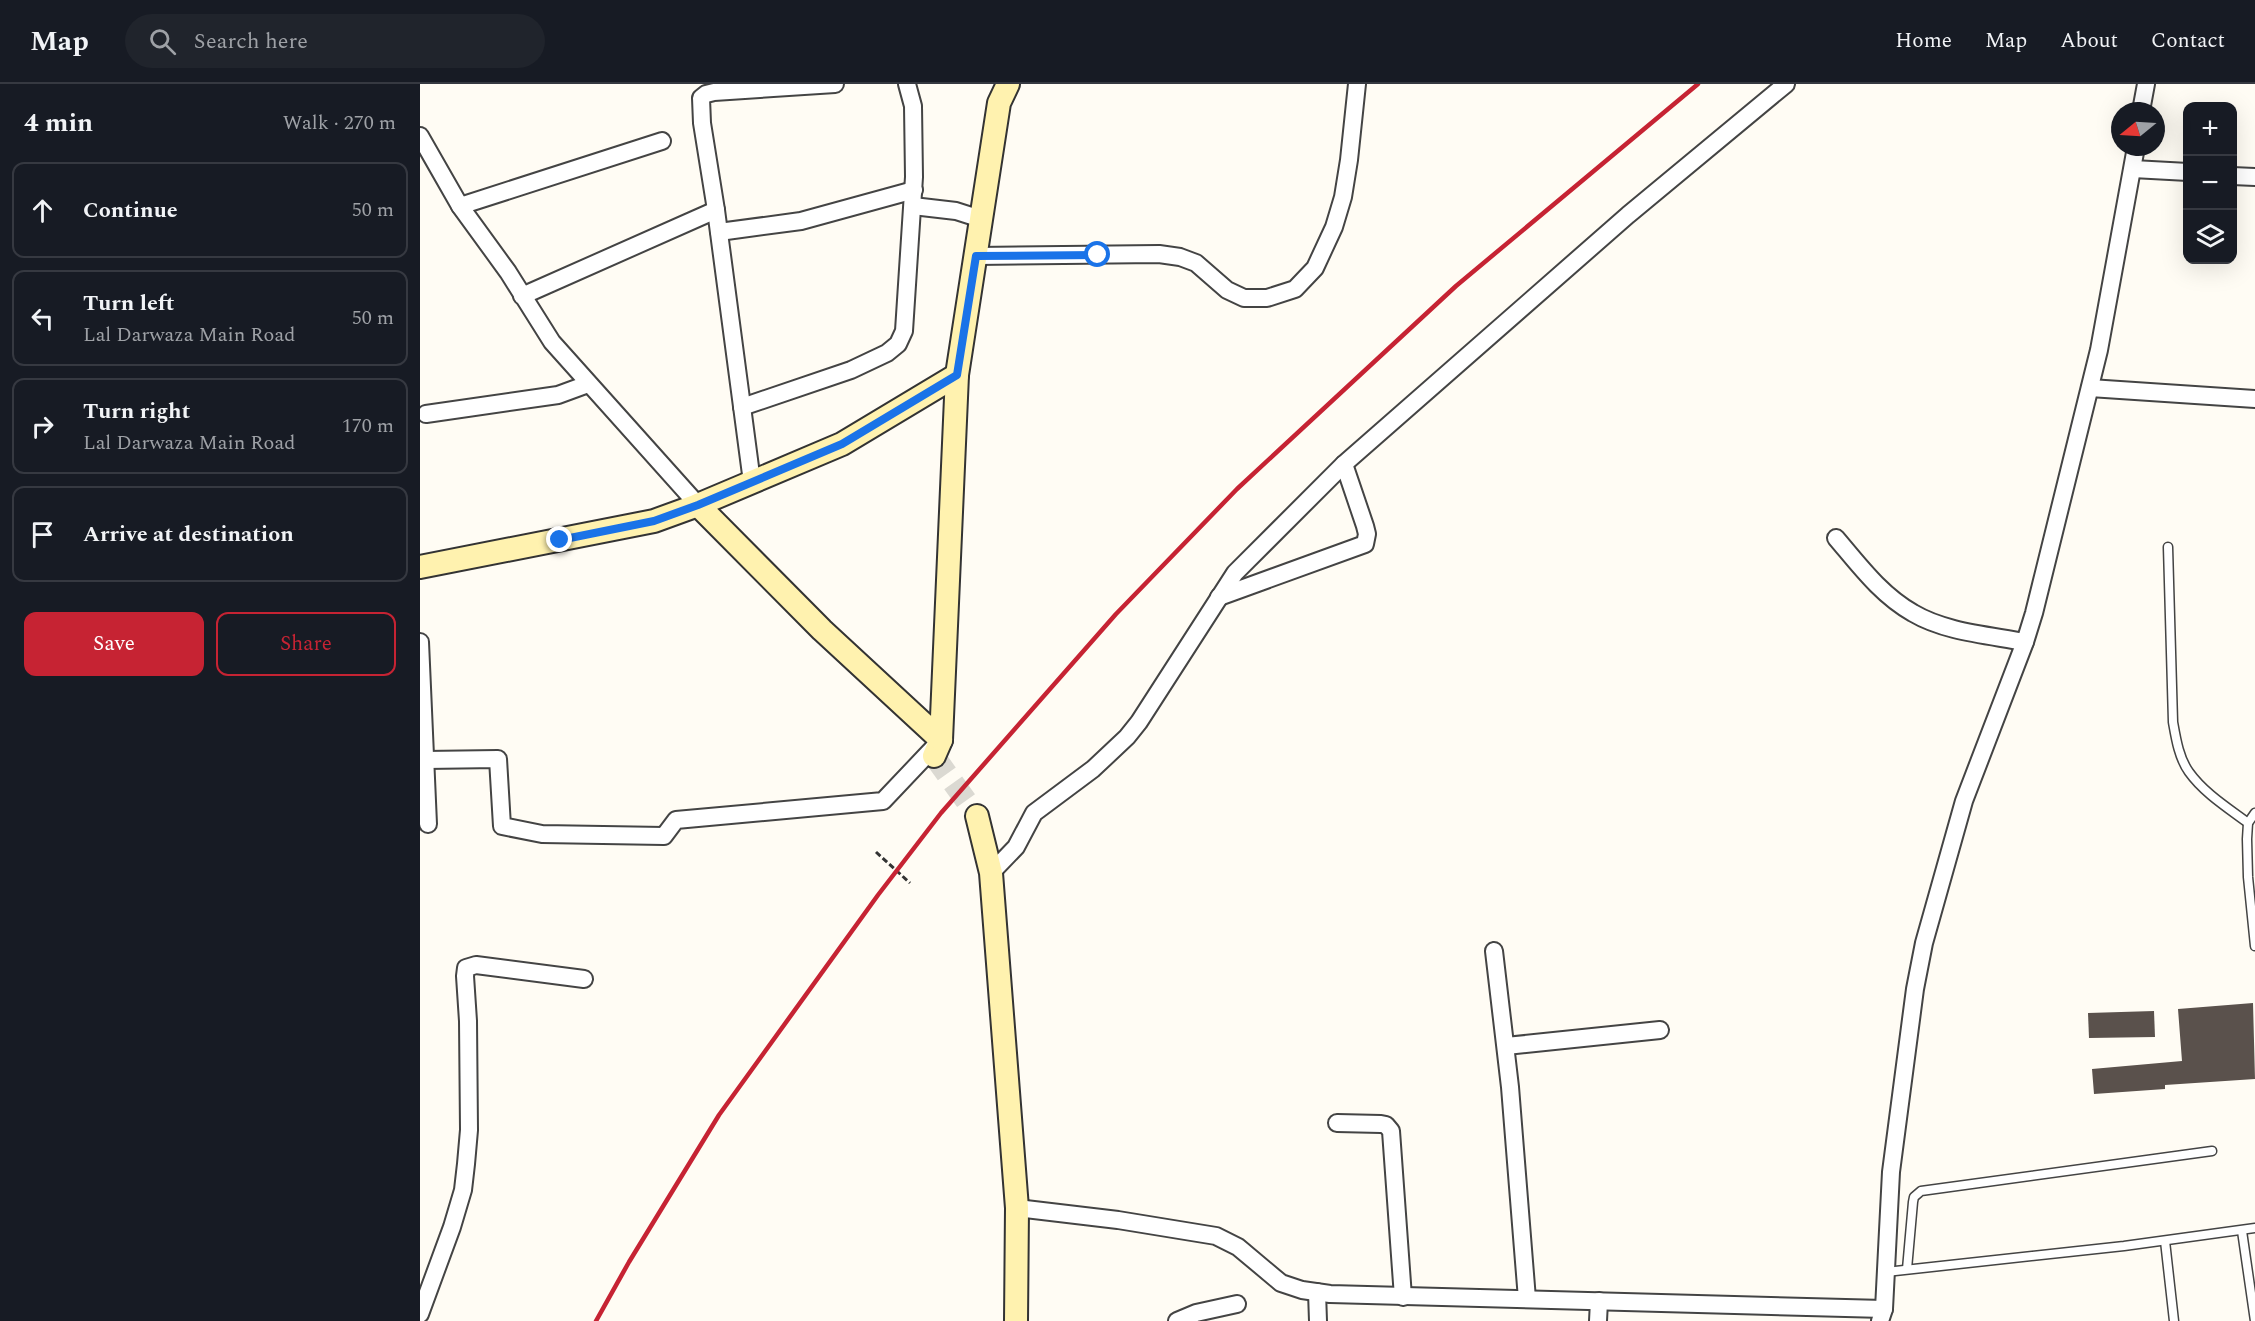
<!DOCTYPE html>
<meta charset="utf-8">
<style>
body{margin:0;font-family:Spectral,serif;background:#20242c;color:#f1f3f6}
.controls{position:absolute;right:18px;top:18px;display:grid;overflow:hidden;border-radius:12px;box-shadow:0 6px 24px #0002}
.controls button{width:54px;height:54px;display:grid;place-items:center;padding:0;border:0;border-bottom:2px solid #363941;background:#171b24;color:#f1f3f6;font:30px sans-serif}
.compass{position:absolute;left:1691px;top:18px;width:54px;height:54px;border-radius:50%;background:#171b24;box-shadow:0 6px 24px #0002;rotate:252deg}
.stop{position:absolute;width:18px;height:18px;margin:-14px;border:4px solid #1a73e8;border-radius:50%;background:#fff}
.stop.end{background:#1a73e8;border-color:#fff;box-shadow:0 2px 6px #0008}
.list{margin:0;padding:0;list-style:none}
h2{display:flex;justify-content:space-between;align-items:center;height:78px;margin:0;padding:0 24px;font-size:26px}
h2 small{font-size:20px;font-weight:400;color:#9ea1a6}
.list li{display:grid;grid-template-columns:39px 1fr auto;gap:18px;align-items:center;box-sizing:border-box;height:96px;margin:0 12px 12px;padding:0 12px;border:2px solid #363941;border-radius:12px}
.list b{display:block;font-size:22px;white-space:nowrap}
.list p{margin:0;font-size:20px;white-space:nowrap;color:#9ea1a6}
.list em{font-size:20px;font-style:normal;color:#9ea1a6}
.actions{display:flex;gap:12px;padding:18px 24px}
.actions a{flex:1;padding:14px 0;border:2px solid #c62333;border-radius:12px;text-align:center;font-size:21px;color:#c62333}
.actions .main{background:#c62333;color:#fff}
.icon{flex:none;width:33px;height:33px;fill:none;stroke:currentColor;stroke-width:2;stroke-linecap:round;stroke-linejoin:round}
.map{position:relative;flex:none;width:1835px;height:1237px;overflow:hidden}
header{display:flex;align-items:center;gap:36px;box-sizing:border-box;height:84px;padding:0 30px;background:#171b24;border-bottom:2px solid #363941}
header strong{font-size:28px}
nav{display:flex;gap:33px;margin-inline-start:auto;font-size:21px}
.search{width:420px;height:54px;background:#20242c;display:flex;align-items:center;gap:15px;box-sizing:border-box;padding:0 21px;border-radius:33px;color:#9ea1a6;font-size:22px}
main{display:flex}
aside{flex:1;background:#171b24}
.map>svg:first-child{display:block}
.building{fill:#5a514c}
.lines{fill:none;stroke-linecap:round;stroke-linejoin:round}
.secondary-tunnel{stroke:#dbd9d2;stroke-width:22;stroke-dasharray:22 11;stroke-linecap:butt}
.service-casing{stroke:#444;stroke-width:11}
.minor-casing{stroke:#444;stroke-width:20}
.secondary-casing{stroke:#333;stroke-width:26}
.path{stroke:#333;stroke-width:3;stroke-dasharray:6 3;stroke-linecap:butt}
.service{stroke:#fff;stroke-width:8}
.minor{stroke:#fff;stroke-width:16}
.secondary{stroke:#fff2af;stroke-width:22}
.rail{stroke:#c62333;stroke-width:4.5}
.route{stroke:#1a73e8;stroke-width:8}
</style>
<header>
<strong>Map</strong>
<div class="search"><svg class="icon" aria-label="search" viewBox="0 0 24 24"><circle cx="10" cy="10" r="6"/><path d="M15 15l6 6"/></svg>Search here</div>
<nav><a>Home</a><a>Map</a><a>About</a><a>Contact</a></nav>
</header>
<main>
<aside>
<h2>4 min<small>Walk · 270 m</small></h2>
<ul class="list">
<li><svg class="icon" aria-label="ahead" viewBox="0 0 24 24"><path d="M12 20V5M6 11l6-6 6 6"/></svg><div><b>Continue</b></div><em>50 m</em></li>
<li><svg class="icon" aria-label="left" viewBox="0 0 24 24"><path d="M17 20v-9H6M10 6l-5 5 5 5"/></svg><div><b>Turn left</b><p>Lal Darwaza Main Road</p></div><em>50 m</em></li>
<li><svg class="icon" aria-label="right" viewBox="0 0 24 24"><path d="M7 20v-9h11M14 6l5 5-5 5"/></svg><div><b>Turn right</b><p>Lal Darwaza Main Road</p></div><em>170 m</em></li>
<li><svg class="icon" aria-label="arrive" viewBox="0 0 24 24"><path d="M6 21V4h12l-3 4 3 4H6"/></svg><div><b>Arrive at destination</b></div></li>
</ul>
<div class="actions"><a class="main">Save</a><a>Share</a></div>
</aside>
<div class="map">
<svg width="1835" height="1237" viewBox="0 0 1835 1237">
<rect width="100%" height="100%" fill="#fffcf4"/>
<g class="building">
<polygon points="1833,919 1835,995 1745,1001 1745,1005 1674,1010 1672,985 1762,977 1758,925"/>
<polygon points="1734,927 1735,953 1669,954 1668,929"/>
</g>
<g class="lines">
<polyline class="secondary-tunnel" points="514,672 557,732"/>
<g class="service-casing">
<g id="service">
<path d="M1748,463L1753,638C1756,655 1759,674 1769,688C1784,709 1808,724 1828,739"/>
<polyline points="1835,729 1828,739 1827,755 1828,793 1835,862"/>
<polyline points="1822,1147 1835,1237"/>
<polyline points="1745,1157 1754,1237"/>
<polyline points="1487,1185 1493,1118 1494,1113 1501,1107 1792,1067"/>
<polyline points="1466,1188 1704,1162 1835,1144"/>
</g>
</g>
<g class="minor-casing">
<g id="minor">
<polyline points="1721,27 1726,0"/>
<polyline points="0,52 40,122 88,188 132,258 278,421"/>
<polyline points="1713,85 1768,88"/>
<polyline points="1812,92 1835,93"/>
<polyline points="40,122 242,57"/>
<polyline points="493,122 536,127 561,135"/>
<polyline points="299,148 381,137 494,106"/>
<polyline points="556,172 739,170 760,173 776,179 807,206 824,214 847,214 875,205 895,184 914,143 923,113 929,76 937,0"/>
<polyline points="102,212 296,126"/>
<polyline points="1670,304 1835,315"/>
<polyline points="322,323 431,286 467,269 478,260 484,247 494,93 493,22 487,0"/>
<polyline points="6,330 138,311 168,300"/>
<polyline points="332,398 296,126 282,39 281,14 286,10 294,8 415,0"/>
<path d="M1416,454C1439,481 1461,511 1493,529C1525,548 1568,551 1605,558"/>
<polyline points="799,513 945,460 947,450 945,442 924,380"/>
<polyline points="0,558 8,740"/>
<polyline points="5,676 78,675 82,742 122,750 244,752 256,736 463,717 518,659"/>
<polyline points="571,789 596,763 614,729 673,685 707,653 719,638 815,489 924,380 1208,131 1366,0"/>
<polyline points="1074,867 1090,1003 1107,1215"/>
<polyline points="1086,962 1240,946"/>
<polyline points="917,1039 961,1040 966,1041 971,1047 983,1213"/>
<polyline points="597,1124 698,1136 796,1152 818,1163 861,1199 882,1206 910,1210 1464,1225"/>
<polyline points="897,1208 898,1237"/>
<polyline points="0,1230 32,1143 43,1106 46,1080 49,1046 48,937 45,892 46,884 56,881 164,895"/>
<polyline points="757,1237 776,1229 817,1220"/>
<polyline points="1178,1237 1179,1217"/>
<polyline points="1460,1237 1464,1225 1471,1088 1495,905 1504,859 1544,717 1605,558 1614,529 1679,266 1716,63"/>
</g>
</g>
<g class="secondary-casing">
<g id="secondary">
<polyline points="278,421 402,546 521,656 514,672"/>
<polyline points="0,483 234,437 278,421 422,360 537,291 579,19 588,0"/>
<polyline points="521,656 537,291"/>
<polyline points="557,732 571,789 597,1124 596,1237"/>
</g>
</g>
<polyline class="path" points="456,768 490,799"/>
<use href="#service" class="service"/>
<use href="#minor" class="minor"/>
<use href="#secondary" class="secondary"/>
<polyline class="rail" points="176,1237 209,1178 299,1031 458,811 521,729 696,530 817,405 1036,202 1278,0"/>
</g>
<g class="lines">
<polyline class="route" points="140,456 234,437 278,421 422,360 537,291 556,172 678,171"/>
</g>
</svg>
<div class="controls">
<button>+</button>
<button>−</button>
<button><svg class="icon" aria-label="layers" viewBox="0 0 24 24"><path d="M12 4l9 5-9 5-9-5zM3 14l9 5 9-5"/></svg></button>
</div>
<svg class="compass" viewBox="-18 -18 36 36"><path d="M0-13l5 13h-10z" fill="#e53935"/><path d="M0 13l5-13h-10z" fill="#9ea1a6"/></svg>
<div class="stop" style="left:678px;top:171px"></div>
<div class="stop end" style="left:140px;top:456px"></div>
</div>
</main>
